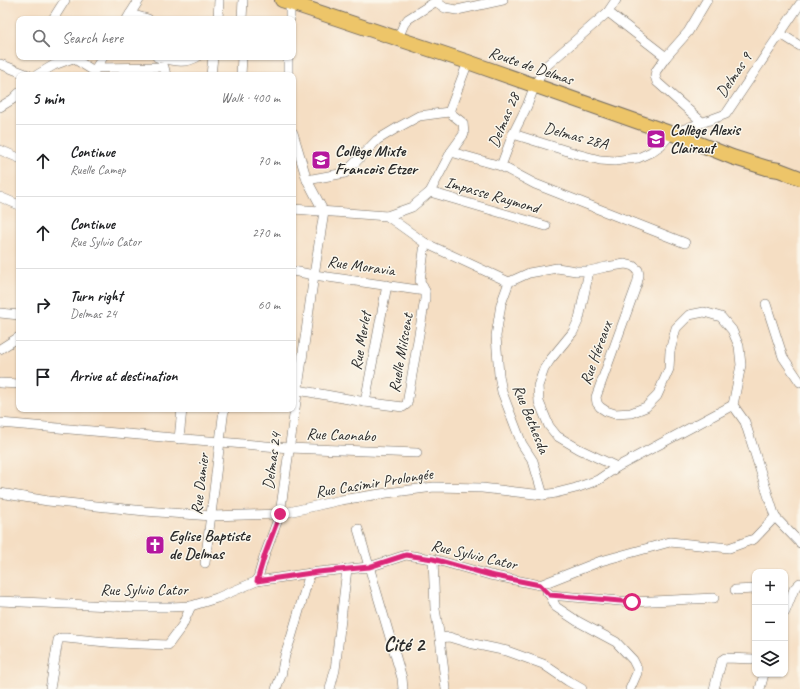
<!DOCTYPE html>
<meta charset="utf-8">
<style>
body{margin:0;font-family:Caveat,sans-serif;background:#f6f6f6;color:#202124}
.controls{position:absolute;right:12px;bottom:12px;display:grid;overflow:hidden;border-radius:8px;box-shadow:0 1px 3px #0004}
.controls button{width:36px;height:36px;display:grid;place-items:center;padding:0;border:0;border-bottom:1px solid #e0e0e0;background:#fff;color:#202124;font:20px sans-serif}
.stop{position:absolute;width:12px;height:12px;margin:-9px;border:3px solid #db2777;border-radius:50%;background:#fff}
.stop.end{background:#db2777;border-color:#fff;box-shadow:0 1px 4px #0008}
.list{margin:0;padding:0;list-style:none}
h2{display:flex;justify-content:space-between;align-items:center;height:52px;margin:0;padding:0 16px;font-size:17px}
h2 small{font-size:13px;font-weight:400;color:#757577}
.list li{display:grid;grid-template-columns:26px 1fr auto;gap:12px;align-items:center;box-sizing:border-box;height:72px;padding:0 16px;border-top:1px solid #e0e0e0}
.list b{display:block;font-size:15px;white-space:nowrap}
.list p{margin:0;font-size:13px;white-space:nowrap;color:#757577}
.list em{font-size:13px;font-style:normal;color:#757577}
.icon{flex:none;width:22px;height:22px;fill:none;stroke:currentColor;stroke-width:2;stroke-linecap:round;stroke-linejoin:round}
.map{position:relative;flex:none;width:800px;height:689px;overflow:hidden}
.search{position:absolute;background:#fff;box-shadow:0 1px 3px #0004;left:16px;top:16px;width:280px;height:44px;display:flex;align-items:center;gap:10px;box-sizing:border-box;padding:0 14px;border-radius:8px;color:#757577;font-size:15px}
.panel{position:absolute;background:#fff;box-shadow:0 1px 3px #0004;left:16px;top:72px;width:280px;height:340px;border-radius:8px}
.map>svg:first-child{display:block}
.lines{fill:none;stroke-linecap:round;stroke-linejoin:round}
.street-casing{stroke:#726a60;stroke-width:10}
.primary-casing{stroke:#726a60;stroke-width:16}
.street{stroke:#fff;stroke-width:9}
.primary{stroke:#edc569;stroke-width:14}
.route{stroke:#db2777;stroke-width:5}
.labels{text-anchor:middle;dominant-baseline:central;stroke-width:3;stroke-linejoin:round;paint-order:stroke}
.street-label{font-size:16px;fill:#2b2b2b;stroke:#fbf7ec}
.poi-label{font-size:16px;font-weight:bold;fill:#2b2b2b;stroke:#fbf7ec;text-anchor:start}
.district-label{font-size:20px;font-weight:bold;fill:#2b2b2b;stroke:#fbf7ec}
</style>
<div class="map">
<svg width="800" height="689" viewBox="0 0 800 689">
<rect width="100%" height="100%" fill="#fbf7ec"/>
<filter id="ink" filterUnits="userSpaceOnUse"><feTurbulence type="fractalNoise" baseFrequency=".025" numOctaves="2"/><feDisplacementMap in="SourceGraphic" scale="8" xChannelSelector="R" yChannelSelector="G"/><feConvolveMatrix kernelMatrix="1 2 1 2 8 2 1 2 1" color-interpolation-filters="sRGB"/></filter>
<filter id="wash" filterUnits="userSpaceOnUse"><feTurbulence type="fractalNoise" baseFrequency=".012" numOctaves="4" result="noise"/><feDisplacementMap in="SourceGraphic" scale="16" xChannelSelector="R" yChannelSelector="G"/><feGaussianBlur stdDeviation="0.9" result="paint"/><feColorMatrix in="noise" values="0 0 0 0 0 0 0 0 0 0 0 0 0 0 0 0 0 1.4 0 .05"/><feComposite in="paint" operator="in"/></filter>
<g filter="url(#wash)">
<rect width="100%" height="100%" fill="#f5dec3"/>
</g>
<g filter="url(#ink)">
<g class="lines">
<g class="street-casing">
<g id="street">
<polyline points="435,1 445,8 457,10 503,0"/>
<polyline points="608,12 666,57"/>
<polyline points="130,14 148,19"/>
<polyline points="53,19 65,0"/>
<polyline points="127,19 139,0"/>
<polyline points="218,19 219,0"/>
<polyline points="242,19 243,0"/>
<polyline points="290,19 290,3"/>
<polyline points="781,34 800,46"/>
<polyline points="398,38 404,24 408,19 438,0"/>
<path d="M157,57C172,60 183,65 197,57"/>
<polyline points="0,64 28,75"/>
<polyline points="96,68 164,67 166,75"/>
<polyline points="94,71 103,57"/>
<polyline points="37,75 54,65 73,58 94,71"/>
<polyline points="211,75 213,57"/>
<polyline points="241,75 242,57"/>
<polyline points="288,75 288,57"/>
<polyline points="0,107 13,99 19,93"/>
<polyline points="449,112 468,62"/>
<polyline points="702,122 657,82 655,76 656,71 666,57 688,32 707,0"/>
<polyline points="513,134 577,154 600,160 615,161 628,159 638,158 651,152 661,145 671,134 726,114 800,4"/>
<polyline points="0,150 19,158"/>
<polyline points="451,152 501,166 535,184 685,243"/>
<polyline points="501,166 513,134 527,106 535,85 546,66 608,12 616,0"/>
<polyline points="307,180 345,173 377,140 397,128 419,116 449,112 463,123 464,134 451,152 430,192 412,207 387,216"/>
<polyline points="430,192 546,226"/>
<polyline points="0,197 19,205"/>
<polyline points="293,209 387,216 425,243 509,282 529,273 557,268 576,271 589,271 606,267 625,264 633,266 638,270 639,275 637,284 596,397 597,403 600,407 606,411 615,414 631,413 646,407 657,396 669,369 670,351 676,328 689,315 704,312 721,317 732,330 739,346 741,365 733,405 745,422 775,517"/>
<polyline points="293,271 314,275 425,291"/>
<polyline points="589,271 579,319 573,332 550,360 544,369 538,386 539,402 549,426 557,436 579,449 617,467"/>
<polyline points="509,282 501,304 496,336 499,375 502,392 522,444 533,461 543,495"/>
<polyline points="766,304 783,357 800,382"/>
<polyline points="0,313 19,315"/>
<polyline points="0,349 19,337"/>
<polyline points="0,383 19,384"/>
<polyline points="298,390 365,402 403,407 407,404 425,299 425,291 420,281 425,243"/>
<polyline points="365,402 387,285"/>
<polyline points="0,423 289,448 417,453"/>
<polyline points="179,439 182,409"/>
<polyline points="0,493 48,501 145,511 211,516 280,514 341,500 387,493 434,487 482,488 543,495 556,493 576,488 598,480 617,467 733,405"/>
<polyline points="358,529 402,678 403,689"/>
<polyline points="433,559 435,609 440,638 446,689"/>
<polyline points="205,563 224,409"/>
<polyline points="257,581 265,554 280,514 314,275 324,212 307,180 293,133"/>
<polyline points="735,590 755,589"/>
<polyline points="547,592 550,595 556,607 577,621 616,642 633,660 637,668 637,673 630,689"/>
<polyline points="550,595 632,602 714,598"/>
<polyline points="0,601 133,607 171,607 191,606 217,598 257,581 318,572 369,567 406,555 433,559 490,575 540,585 601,561 670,542 729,548 754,539 775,517 800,543"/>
<polyline points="785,612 794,589 800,583"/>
<polyline points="440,638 449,637 469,643 507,651 543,664 568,681 582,689"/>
<polyline points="50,689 58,640 61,638 66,638 116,643 168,645 182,626 191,606"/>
<polyline points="276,689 281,676 285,655 291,638 310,573"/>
<polyline points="330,689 335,670 347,569"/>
<polyline points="714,689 722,660 725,658 755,659"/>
<polyline points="760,689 764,674"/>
</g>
</g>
<g class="primary-casing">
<polyline id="primary" points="282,0 468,62 687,139 732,157 767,168 779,170 800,178"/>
</g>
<use href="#street" class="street"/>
<use href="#primary" class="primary"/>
</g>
</g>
<g class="lines" filter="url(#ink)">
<polyline class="route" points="280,514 265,554 257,581 318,572 369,567 406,555 433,559 490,575 540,585 550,595 632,602"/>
</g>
<defs>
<g id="university-square" transform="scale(1)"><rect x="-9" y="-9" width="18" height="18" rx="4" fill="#b5179e" stroke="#fbf7ec"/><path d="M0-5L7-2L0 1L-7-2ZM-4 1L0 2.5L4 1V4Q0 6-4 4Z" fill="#fff"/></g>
<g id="church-square" transform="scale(1)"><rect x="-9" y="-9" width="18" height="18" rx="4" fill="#b5179e" stroke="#fbf7ec"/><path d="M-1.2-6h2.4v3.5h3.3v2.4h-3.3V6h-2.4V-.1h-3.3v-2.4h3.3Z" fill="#fff"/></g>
</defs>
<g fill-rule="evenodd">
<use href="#university-square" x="656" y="139"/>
<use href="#university-square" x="321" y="160"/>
<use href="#church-square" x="155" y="545"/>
</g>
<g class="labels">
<g class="street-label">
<text transform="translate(531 66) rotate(19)">Route de Delmas</text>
<text transform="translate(734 75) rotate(-56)">Delmas 9</text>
<text transform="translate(504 120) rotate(-67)">Delmas 28</text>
<text transform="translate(576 136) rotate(15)">Delmas 28A</text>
<text transform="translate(492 195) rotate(16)">Impasse Raymond</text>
<text transform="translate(361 266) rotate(8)">Rue Moravia</text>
<text transform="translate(361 341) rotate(-80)">Rue Merlet</text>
<text transform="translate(401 353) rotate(-80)">Ruelle Milscent</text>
<text transform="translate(596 353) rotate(-70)">Rue Héreaux</text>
<text transform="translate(531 419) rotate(68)">Rue Bethesda</text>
<text transform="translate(341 435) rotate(2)">Rue Caonabo</text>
<text transform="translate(272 461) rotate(-82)">Delmas 24</text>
<text transform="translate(374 483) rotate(-9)">Rue Casimir Prolongée</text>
<text transform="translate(200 484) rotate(-83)">Rue Damier</text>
<text transform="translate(474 555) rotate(13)">Rue Sylvio Cator</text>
<text x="144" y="590">Rue Sylvio Cator</text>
</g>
<g class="poi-label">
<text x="670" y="130">Collège Alexis<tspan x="670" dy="18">Clairaut</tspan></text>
<text x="335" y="151">Collège Mixte<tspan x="335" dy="18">Francois Etzer</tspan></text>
<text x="169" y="536">Eglise Baptiste<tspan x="169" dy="18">de Delmas</tspan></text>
</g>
<g class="district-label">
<text x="404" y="644">Cité 2</text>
</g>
</g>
</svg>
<div class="controls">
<button>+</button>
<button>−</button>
<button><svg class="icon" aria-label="layers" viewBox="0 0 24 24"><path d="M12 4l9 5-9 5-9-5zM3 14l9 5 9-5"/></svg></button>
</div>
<div class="stop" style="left:632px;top:602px"></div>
<div class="stop end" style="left:280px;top:514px"></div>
<div class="search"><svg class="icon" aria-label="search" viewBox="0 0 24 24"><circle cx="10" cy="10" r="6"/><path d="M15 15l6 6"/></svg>Search here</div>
<section class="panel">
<h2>5 min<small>Walk · 400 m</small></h2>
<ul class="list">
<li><svg class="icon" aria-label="ahead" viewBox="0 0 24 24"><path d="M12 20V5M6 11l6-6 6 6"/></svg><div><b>Continue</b><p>Ruelle Camep</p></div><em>70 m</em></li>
<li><svg class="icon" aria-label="ahead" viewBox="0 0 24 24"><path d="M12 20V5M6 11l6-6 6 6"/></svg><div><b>Continue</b><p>Rue Sylvio Cator</p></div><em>270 m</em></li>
<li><svg class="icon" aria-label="right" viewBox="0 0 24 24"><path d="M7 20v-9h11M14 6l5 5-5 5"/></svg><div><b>Turn right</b><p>Delmas 24</p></div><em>60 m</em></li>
<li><svg class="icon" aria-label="arrive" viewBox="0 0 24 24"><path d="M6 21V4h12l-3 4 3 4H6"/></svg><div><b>Arrive at destination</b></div></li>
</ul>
</section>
</div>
